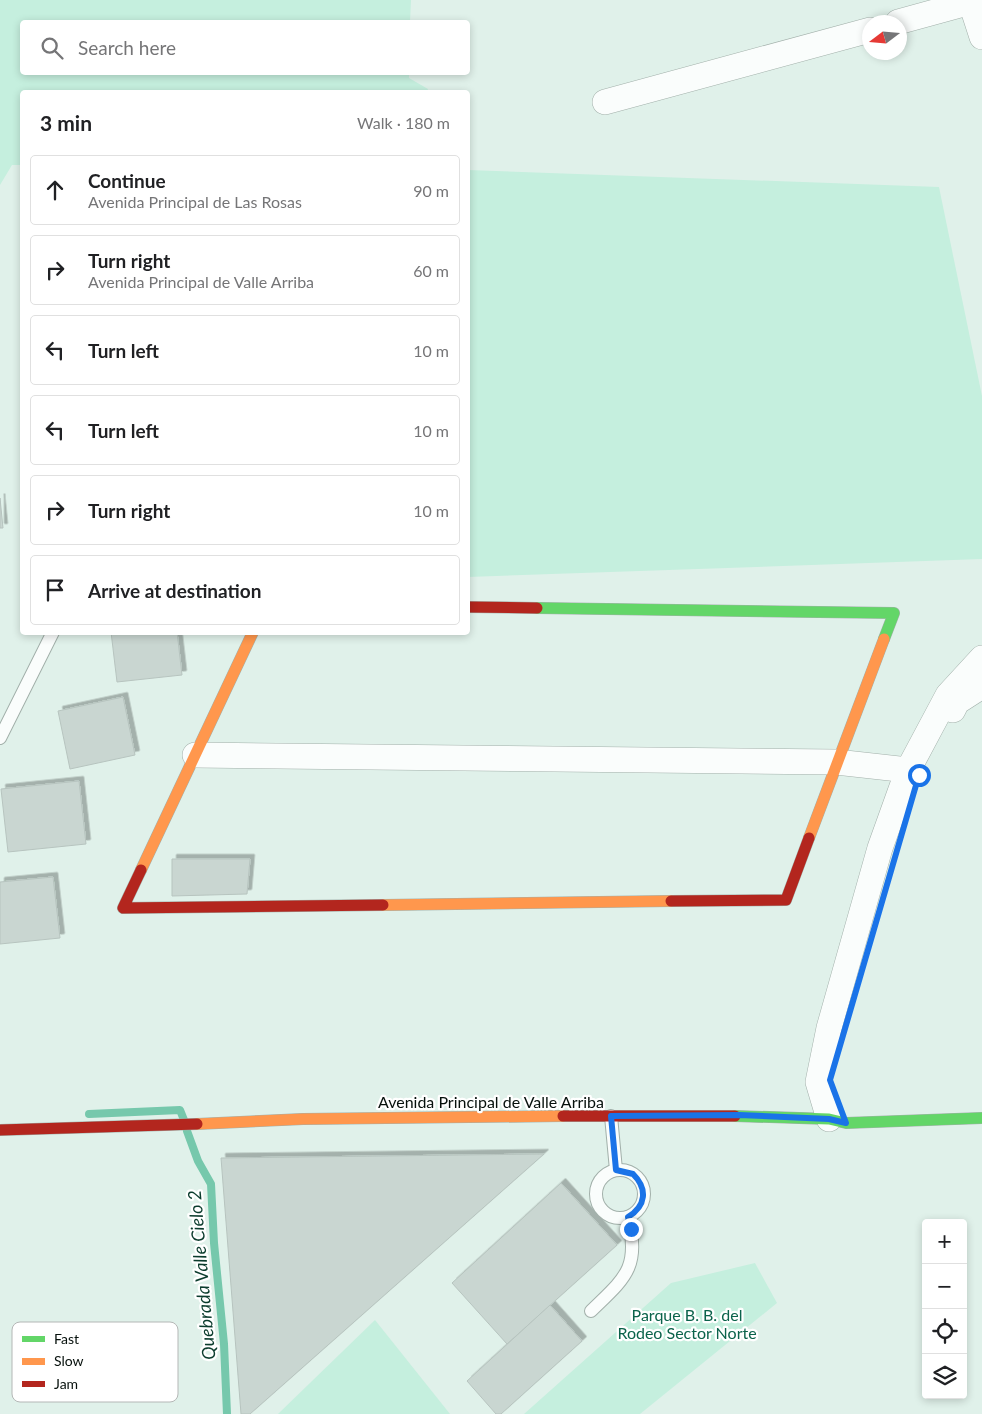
<!DOCTYPE html>
<meta charset="utf-8">
<style>
body{margin:0;font-family:Lato,sans-serif;background:#f6f6f6;color:#202124}
.controls{position:absolute;right:15px;bottom:15px;display:grid;overflow:hidden;border-radius:5px;box-shadow:0 2px 8px #0003}
.controls button{width:45px;height:45px;display:grid;place-items:center;padding:0;border:0;border-bottom:1px solid #e0e0e0;background:#fff;color:#202124;font:25px sans-serif}
.compass{position:absolute;left:862px;top:15px;width:45px;height:45px;border-radius:50%;background:#fff;box-shadow:0 2px 8px #0003;rotate:254deg}
.stop{position:absolute;width:15px;height:15px;margin:-11px;border:4px solid #1a73e8;border-radius:50%;background:#fff}
.stop.end{background:#1a73e8;border-color:#fff;box-shadow:0 1px 5px #0008}
.list{margin:0;padding:0;list-style:none}
h2{display:flex;justify-content:space-between;align-items:center;height:65px;margin:0;padding:0 20px;font-size:21px}
h2 small{font-size:16px;font-weight:400;color:#757577}
.list li{display:grid;grid-template-columns:32px 1fr auto;gap:15px;align-items:center;box-sizing:border-box;height:70px;margin:0 10px 10px;padding:0 10px;border:1px solid #e0e0e0;border-radius:5px}
.list b{display:block;font-size:19px;white-space:nowrap}
.list p{margin:0;font-size:16px;white-space:nowrap;color:#757577}
.list em{font-size:16px;font-style:normal;color:#757577}
.icon{flex:none;width:28px;height:28px;fill:none;stroke:currentColor;stroke-width:2;stroke-linecap:round;stroke-linejoin:round}
.map{position:relative;flex:none;width:982px;height:1414px;overflow:hidden}
.search{position:absolute;background:#fff;box-shadow:0 2px 8px #0003;left:20px;top:20px;width:450px;height:55px;display:flex;align-items:center;gap:12px;box-sizing:border-box;padding:0 18px;border-radius:5px;color:#757577;font-size:19px}
.panel{position:absolute;background:#fff;box-shadow:0 2px 8px #0003;left:20px;top:90px;width:450px;height:545px;border-radius:5px}
.map>svg:first-child{display:block}
.green{fill:#c5efde}
.lines{fill:none;stroke-linecap:round;stroke-linejoin:round}
.stream{stroke:#76c8ac;stroke-width:8}
.building{fill:#c9d6d1;stroke:#b7c4bf;filter:url(#shadow)}
.lane-casing{stroke:#a2b0aa;stroke-width:14}
.street-casing{stroke:#a2b0aa;stroke-width:26}
.fast-casing{stroke:#a2b0aa;stroke-width:12}
.slow-casing{stroke:#a2b0aa;stroke-width:12}
.jam-casing{stroke:#a2b0aa;stroke-width:12}
.lane{stroke:#fafdfc;stroke-width:12}
.street{stroke:#fafdfc;stroke-width:25}
.fast{stroke:#63d668;stroke-width:11}
.slow{stroke:#ff974d;stroke-width:11}
.jam{stroke:#b3261e;stroke-width:11}
.route{stroke:#1a73e8;stroke-width:6}
.labels{text-anchor:middle;dominant-baseline:central;stroke-width:4.5;stroke-linejoin:round;paint-order:stroke}
.street-label{font-size:16px;fill:#06100c;stroke:#fff}
.park-label{font-size:16px;fill:#0b634b;stroke:#fff}
.water-label{font-size:18px;font-style:italic;fill:#0b3c2d;stroke:#fff}
.key{fill:#fff;stroke:#b4b7b6;stroke-width:1}
.key-label{font-size:14px;fill:#06100c}
</style>
<div class="map">
<svg width="982" height="1414" viewBox="0 0 982 1414">
<defs>
<filter id="shadow"><feDropShadow dx="4.5" dy="-4.5" stdDeviation="0" flood-color="#0004"/></filter>
</defs>
<rect width="100%" height="100%" fill="#e0f1ea"/>
<g class="green">
<polygon points="0,0 411,0 410,22 22,22 22,72 409,72 409,78 428,89 427,92 22,92 22,165 12,165 0,185"/>
<polygon points="468,170 939,187 982,396 982,559 468,577"/>
<polygon points="755,1263 777,1303 640,1414 524,1414 671,1283"/>
<polygon points="375,1320 450,1414 278,1414"/>
</g>
<g class="lines">
<g class="stream">
<polyline points="89,1114 180,1110 184,1120"/>
<polyline points="187,1131 198,1161 211,1184 214,1243 224,1344 227,1414"/>
</g>
</g>
<g class="building">
<polygon points="0,498 3,528 0,528"/>
<polygon points="111,632 177,632 182,675 117,682"/>
<polygon points="123,697 135,755 70,769 58,711"/>
<polygon points="79,781 86,844 8,852 1,789"/>
<polygon points="172,859 250,859 247,894 172,896"/>
<polygon points="53,877 60,938 0,944 0,882"/>
<polygon points="544,1154 250,1414 241,1414 221,1158"/>
<polygon points="561,1183 617,1245 507,1344 452,1283"/>
<polygon points="550,1305 582,1341 501,1414 496,1414 467,1381"/>
</g>
<g class="lines">
<g class="lane-casing">
<g id="lane">
<polyline points="0,738 53,632"/>
<polyline points="611,1116 616,1170"/>
<circle cx="620" cy="1194" r="24"/>
<path d="M591,1311C626,1277 640,1268 628,1217"/>
</g>
</g>
<g class="street-casing">
<g id="street">
<polyline points="970,0 982,37"/>
<polyline points="898,22 971,2"/>
<polyline points="605,102 870,30"/>
<polyline points="953,710 957,702 982,686"/>
<polyline points="195,755 836,762 908,770"/>
<polyline points="829,1119 818,1082 829,1028 880,848 908,770 948,695 982,658"/>
</g>
</g>
<g class="fast-casing">
<g id="fast">
<polyline points="537,608 894,613 884,639"/>
<polyline points="735,1116 829,1119 846,1123 982,1118"/>
</g>
</g>
<g class="slow-casing">
<g id="slow">
<polyline points="809,838 884,639"/>
<polyline points="141,870 253,632"/>
<polyline points="383,905 671,901"/>
<polyline points="197,1124 303,1119 563,1116"/>
</g>
</g>
<g class="jam-casing">
<g id="jam">
<polyline points="468,607 537,608"/>
<polyline points="141,870 123,908 383,905"/>
<polyline points="671,901 786,900 809,838"/>
<polyline points="563,1116 735,1116"/>
<polyline points="0,1130 197,1124"/>
</g>
</g>
<use href="#lane" class="lane"/>
<use href="#street" class="street"/>
<use href="#fast" class="fast"/>
<use href="#slow" class="slow"/>
<use href="#jam" class="jam"/>
</g>
<g class="lines">
<path class="route" d="M631,1229L628,1217C646,1206 648,1189 633,1174L616,1170L611,1116L739,1115L829,1119L846,1123L830,1080L919,775"/>
</g>
<g class="labels">
<g class="street-label">
<text x="491" y="1101">Avenida Principal de Valle Arriba</text>
</g>
<g class="park-label">
<text x="687" y="1314">Parque B. B. del<tspan x="687" dy="18">Rodeo Sector Norte</tspan></text>
</g>
<g class="water-label">
<text transform="translate(201 1275) rotate(-95)">Quebrada Valle Cielo 2</text>
</g>
</g>
<rect x="12" y="1322" width="166" height="80" rx="8" class="key"/>
<rect x="22" y="1336" width="23" height="6" fill="#63d668"/>
<rect x="22" y="1358" width="23" height="7" fill="#ff974d"/>
<rect x="22" y="1381" width="23" height="6" fill="#b3261e"/>
<g class="key-label">
<text x="54" y="1344">Fast</text>
<text x="54" y="1366">Slow</text>
<text x="54" y="1389">Jam</text>
</g>
</svg>
<div class="controls">
<button>+</button>
<button>−</button>
<button><svg class="icon" aria-label="locate" viewBox="0 0 24 24"><circle cx="12" cy="12" r="6"/><path d="M12 2v4M12 18v4M2 12h4M18 12h4"/></svg></button>
<button><svg class="icon" aria-label="layers" viewBox="0 0 24 24"><path d="M12 4l9 5-9 5-9-5zM3 14l9 5 9-5"/></svg></button>
</div>
<svg class="compass" viewBox="-18 -18 36 36"><path d="M0-13l5 13h-10z" fill="#e53935"/><path d="M0 13l5-13h-10z" fill="#757577"/></svg>
<div class="stop" style="left:919px;top:775px"></div>
<div class="stop end" style="left:631px;top:1229px"></div>
<div class="search"><svg class="icon" aria-label="search" viewBox="0 0 24 24"><circle cx="10" cy="10" r="6"/><path d="M15 15l6 6"/></svg>Search here</div>
<section class="panel">
<h2>3 min<small>Walk · 180 m</small></h2>
<ul class="list">
<li><svg class="icon" aria-label="ahead" viewBox="0 0 24 24"><path d="M12 20V5M6 11l6-6 6 6"/></svg><div><b>Continue</b><p>Avenida Principal de Las Rosas</p></div><em>90 m</em></li>
<li><svg class="icon" aria-label="right" viewBox="0 0 24 24"><path d="M7 20v-9h11M14 6l5 5-5 5"/></svg><div><b>Turn right</b><p>Avenida Principal de Valle Arriba</p></div><em>60 m</em></li>
<li><svg class="icon" aria-label="left" viewBox="0 0 24 24"><path d="M17 20v-9H6M10 6l-5 5 5 5"/></svg><div><b>Turn left</b></div><em>10 m</em></li>
<li><svg class="icon" aria-label="left" viewBox="0 0 24 24"><path d="M17 20v-9H6M10 6l-5 5 5 5"/></svg><div><b>Turn left</b></div><em>10 m</em></li>
<li><svg class="icon" aria-label="right" viewBox="0 0 24 24"><path d="M7 20v-9h11M14 6l5 5-5 5"/></svg><div><b>Turn right</b></div><em>10 m</em></li>
<li><svg class="icon" aria-label="arrive" viewBox="0 0 24 24"><path d="M6 21V4h12l-3 4 3 4H6"/></svg><div><b>Arrive at destination</b></div></li>
</ul>
</section>
</div>
